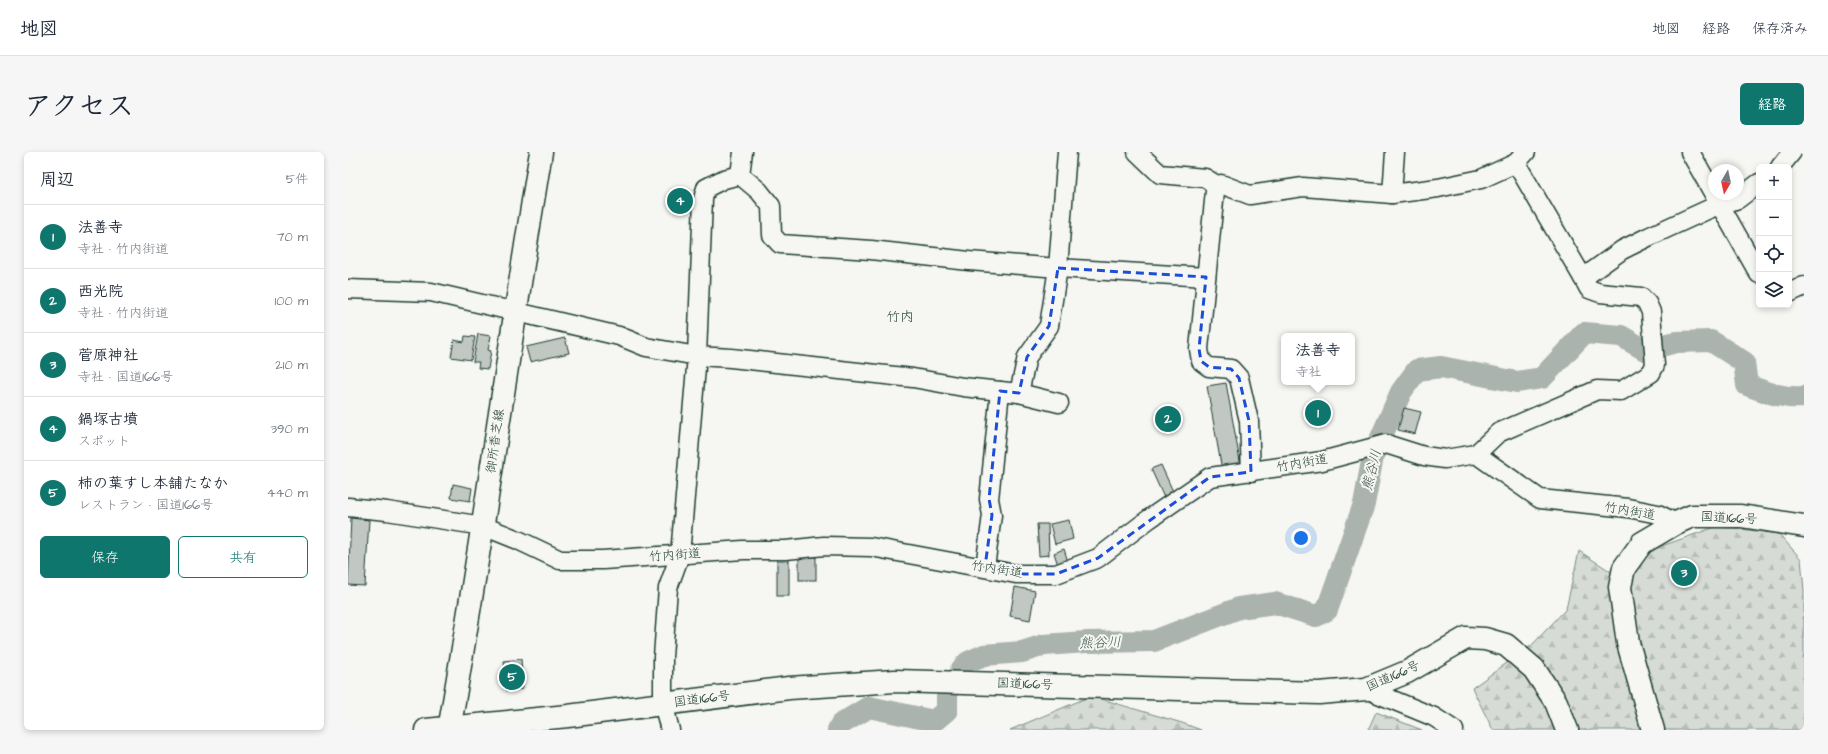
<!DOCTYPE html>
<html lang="ja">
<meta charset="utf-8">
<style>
body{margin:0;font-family:"Architects Daughter","Klee One",sans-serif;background:#f6f6f7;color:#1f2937}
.controls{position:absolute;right:12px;top:12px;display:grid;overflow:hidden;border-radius:6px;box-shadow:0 2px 6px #0003}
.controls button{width:36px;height:36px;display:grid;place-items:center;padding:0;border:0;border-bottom:1px solid #e0e1e3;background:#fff;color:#1f2937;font:20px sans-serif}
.compass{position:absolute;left:1360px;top:12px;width:36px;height:36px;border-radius:50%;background:#fff;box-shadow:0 2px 6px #0003;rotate:189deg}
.you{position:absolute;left:953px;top:386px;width:14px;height:14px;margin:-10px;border:3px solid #fff;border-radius:50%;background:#1a73e8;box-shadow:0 0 0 6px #1a73e833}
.badge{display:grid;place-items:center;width:26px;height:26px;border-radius:50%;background:#0f766e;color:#fff;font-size:13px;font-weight:700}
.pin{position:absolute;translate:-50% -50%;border:2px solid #fff;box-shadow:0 1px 4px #0006}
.popup{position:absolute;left:933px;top:181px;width:74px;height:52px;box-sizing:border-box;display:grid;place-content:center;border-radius:6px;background:#fff;filter:drop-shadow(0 1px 3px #0005);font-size:13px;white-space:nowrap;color:#747a83}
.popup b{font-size:15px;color:#1f2937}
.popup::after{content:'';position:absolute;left:50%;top:100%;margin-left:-8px;border:8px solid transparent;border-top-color:#fff}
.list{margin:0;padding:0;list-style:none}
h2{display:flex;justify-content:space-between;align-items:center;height:52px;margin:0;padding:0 16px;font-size:17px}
h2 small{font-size:13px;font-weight:400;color:#747a83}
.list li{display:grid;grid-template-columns:26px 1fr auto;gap:12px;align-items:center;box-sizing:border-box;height:64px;padding:0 16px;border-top:1px solid #e0e1e3}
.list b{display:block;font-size:15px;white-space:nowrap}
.list p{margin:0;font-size:13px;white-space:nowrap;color:#747a83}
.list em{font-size:13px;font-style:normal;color:#747a83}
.actions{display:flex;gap:8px;padding:12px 16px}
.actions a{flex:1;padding:9px 0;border:1px solid #0f766e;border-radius:6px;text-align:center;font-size:14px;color:#0f766e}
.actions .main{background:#0f766e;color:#fff}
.icon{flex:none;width:22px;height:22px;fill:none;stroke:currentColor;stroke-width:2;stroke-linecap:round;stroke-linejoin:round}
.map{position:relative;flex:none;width:1456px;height:578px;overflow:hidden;border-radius:6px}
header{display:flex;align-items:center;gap:24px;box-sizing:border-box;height:56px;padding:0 20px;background:#fff;border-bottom:1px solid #e0e1e3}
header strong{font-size:19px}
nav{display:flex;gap:22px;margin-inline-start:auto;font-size:14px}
.intro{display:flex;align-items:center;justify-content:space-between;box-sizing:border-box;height:96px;padding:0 24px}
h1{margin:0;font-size:28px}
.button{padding:10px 18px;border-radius:6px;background:#0f766e;color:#fff;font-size:14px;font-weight:700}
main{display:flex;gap:24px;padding:0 24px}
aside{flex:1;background:#fff;border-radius:6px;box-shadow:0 2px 6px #0003}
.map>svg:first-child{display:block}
.forest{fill:url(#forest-firs);stroke:#7a8c85}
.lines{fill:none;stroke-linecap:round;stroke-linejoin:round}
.river{stroke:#aab3ae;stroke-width:22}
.building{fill:#c1c8c3;stroke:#1f3d34}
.minor-casing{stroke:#1f3d34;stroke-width:21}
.major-casing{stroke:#1f3d34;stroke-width:25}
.highway-casing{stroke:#1f3d34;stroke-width:25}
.minor{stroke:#f6f6f2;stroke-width:18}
.major{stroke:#f6f6f2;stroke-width:22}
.highway{stroke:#f6f6f2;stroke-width:22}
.marked{fill:none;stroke:#1d4ed8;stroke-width:3;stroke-dasharray:8 5;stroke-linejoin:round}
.labels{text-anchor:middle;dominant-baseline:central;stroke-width:4;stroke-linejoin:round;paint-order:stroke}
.street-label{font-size:13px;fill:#1f3d34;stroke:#f6f6f2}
.neighbourhood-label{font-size:14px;fill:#1f3d34;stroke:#f6f6f2}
.water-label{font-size:14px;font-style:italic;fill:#425a52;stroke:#f6f6f2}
</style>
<header>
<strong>地図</strong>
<nav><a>地図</a><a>経路</a><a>保存済み</a></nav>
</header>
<div class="intro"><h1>アクセス</h1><a class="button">経路</a></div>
<main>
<aside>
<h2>周辺<small>5件</small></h2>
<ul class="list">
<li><span class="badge">1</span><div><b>法善寺</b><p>寺社 · 竹内街道</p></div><em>70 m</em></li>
<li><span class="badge">2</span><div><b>西光院</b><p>寺社 · 竹内街道</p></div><em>100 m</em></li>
<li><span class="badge">3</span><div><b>菅原神社</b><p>寺社 · 国道166号</p></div><em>210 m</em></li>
<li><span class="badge">4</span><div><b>鍋塚古墳</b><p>スポット</p></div><em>390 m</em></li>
<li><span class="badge">5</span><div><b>柿の葉すし本舗たなか</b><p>レストラン · 国道166号</p></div><em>440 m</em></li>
</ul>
<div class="actions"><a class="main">保存</a><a>共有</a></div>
</aside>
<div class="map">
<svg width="1456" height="578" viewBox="0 0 1456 578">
<defs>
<pattern id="forest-firs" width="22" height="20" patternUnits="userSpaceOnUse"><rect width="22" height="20" fill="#d6dbd6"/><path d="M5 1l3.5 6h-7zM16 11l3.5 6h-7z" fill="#b7bdb8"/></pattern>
</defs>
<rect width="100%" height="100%" fill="#f6f6f2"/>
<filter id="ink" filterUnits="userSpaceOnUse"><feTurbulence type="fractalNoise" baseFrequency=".025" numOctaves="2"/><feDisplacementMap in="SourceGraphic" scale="8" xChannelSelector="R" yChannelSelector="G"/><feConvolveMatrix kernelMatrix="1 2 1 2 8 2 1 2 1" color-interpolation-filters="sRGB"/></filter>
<g filter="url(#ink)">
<g class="forest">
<polygon points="1370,374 1431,382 1453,407 1456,438 1456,578 1145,578 1124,536 1184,493 1218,457 1231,399 1265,421 1311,395"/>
<polygon points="743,544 834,571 853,578 662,578"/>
<polygon points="1028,560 1074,578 1020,578"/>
</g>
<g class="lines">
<g class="river">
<path d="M613,518L620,510L636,503L674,500L696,493L738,490L806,489L891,456L927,451L968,464L979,458L1016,352L1025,304L1053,240L1069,218L1093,215L1169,230L1194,226L1236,181L1273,184L1297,198L1328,190L1363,189L1396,210L1399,233C1417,240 1436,247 1456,245"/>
<polyline points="490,578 493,572 521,555 586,569 599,558 599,541"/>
</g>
</g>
<g class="building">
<polygon points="130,182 143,184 140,198 143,199 140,217 130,216 131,210 125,210"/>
<polygon points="117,184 127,185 123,208 103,205 106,188 116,190"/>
<polygon points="217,186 221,201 182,210 178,195"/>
<polygon points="878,231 893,315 874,318 859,234"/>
<polygon points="1056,256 1073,260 1067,282 1050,278"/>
<polygon points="813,313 828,346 818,350 803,317"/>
<polygon points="105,332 124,336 122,349 103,346"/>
<polygon points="3,366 21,368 17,434 0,433"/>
<polygon points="721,368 725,387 707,392 702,372"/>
<polygon points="689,372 700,372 701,403 691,404"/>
<polygon points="716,397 721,413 711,416 706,401"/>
<rect x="429" y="404" width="12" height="40"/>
<rect x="451" y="405" width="17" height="23"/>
<polygon points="667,435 687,439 682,468 662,464"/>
<polygon points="173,507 175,537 159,539 156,509"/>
</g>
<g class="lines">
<g class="minor-casing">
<g id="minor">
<polyline points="395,0 392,23 411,39 423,54 424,83 432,92 523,98 621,109 710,116 858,125"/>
<polyline points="789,0 812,22 857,26 870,34 873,32 902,43 955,35 1044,42 1090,36 1133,27 1168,11 1178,0"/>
<polyline points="1342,0 1411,122"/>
<polyline points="1168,11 1235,126 1274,98 1300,85 1361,57 1390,47 1411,31"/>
<polyline points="1432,15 1444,0"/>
<polyline points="870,34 867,39 851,197 853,209 861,215 883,217 891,226 901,269 903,320"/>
<polyline points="1044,42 1047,0"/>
<polyline points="0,137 83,140 271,184 298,195 349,204 383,206 565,226 615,235 671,241 711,251"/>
<polyline points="1441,141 1456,134"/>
<polyline points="671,241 679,205 701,174 710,116 719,0"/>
<polyline points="1128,302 1150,281 1249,238 1273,239 1303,221 1307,213 1303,160 1299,151 1293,145 1252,141 1241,137 1235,126"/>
<polyline points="0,355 39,359 135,374 170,388 212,408 255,408 395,398 438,398 476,394 523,395 668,422 708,422 750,406 801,367 862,325 974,309 1038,292 1076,304 1097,307 1128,302 1192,347 1280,356 1310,362 1328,371"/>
<polyline points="637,415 644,363 641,347 652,239"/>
<polyline points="1018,537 1086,565 1106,578"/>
<polyline points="322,578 315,551 315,505 320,436 332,403 349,204 355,47 358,36 376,27 392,23"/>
</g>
</g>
<g class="major-casing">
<path id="major" d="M101,578C135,386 161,192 193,0"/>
</g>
<g class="highway-casing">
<g id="highway">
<polyline points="78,578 220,564 441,536 547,529 971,541 1018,537 1059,520 1118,486 1137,487 1158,493 1186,517 1208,550 1219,578"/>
<polyline points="1305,578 1280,491 1272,435 1276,416 1294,391 1328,371 1344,364 1393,364 1456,374"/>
</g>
</g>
<use href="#minor" class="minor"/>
<use href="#major" class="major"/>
<use href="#highway" class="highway"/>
</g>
</g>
<path class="marked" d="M710,116L858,125L851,197L853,209L861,215L883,217L891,226L901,269L903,320L862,325L750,406L708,422H668L637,415L644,363L641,347L652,239L671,241L679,205L701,174Z"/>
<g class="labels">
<g class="street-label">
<text transform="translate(147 289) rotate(-82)">御所香芝線</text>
<text transform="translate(954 311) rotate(-10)">竹内街道</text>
<text transform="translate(1282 359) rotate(10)">竹内街道</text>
<text transform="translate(1381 366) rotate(3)">国道166号</text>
<text transform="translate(327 403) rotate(-4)">竹内街道</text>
<text transform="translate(649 417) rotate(9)">竹内街道</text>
<text transform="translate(1045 524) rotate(-24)">国道166号</text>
<text transform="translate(677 532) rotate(2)">国道166号</text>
<text transform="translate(354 547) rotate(-7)">国道166号</text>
</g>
<g class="neighbourhood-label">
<text x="552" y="165">竹内</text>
</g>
<g class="water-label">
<text transform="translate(1024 318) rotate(-76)">熊谷川</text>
<text transform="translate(752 491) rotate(-2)">熊谷川</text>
</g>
</g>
</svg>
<div class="controls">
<button>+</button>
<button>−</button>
<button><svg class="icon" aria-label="locate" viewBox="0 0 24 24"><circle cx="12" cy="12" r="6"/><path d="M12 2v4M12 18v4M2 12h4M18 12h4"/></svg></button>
<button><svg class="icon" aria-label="layers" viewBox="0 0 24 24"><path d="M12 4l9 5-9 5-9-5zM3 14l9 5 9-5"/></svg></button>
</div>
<svg class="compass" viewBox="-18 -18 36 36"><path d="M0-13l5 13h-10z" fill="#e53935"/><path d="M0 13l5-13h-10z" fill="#747a83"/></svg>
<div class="you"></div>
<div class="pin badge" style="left:970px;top:261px">1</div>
<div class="popup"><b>法善寺</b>寺社</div>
<div class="pin badge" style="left:820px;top:267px">2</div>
<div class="pin badge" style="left:1336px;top:421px">3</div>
<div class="pin badge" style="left:332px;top:49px">4</div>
<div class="pin badge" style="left:164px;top:525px">5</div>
</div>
</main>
